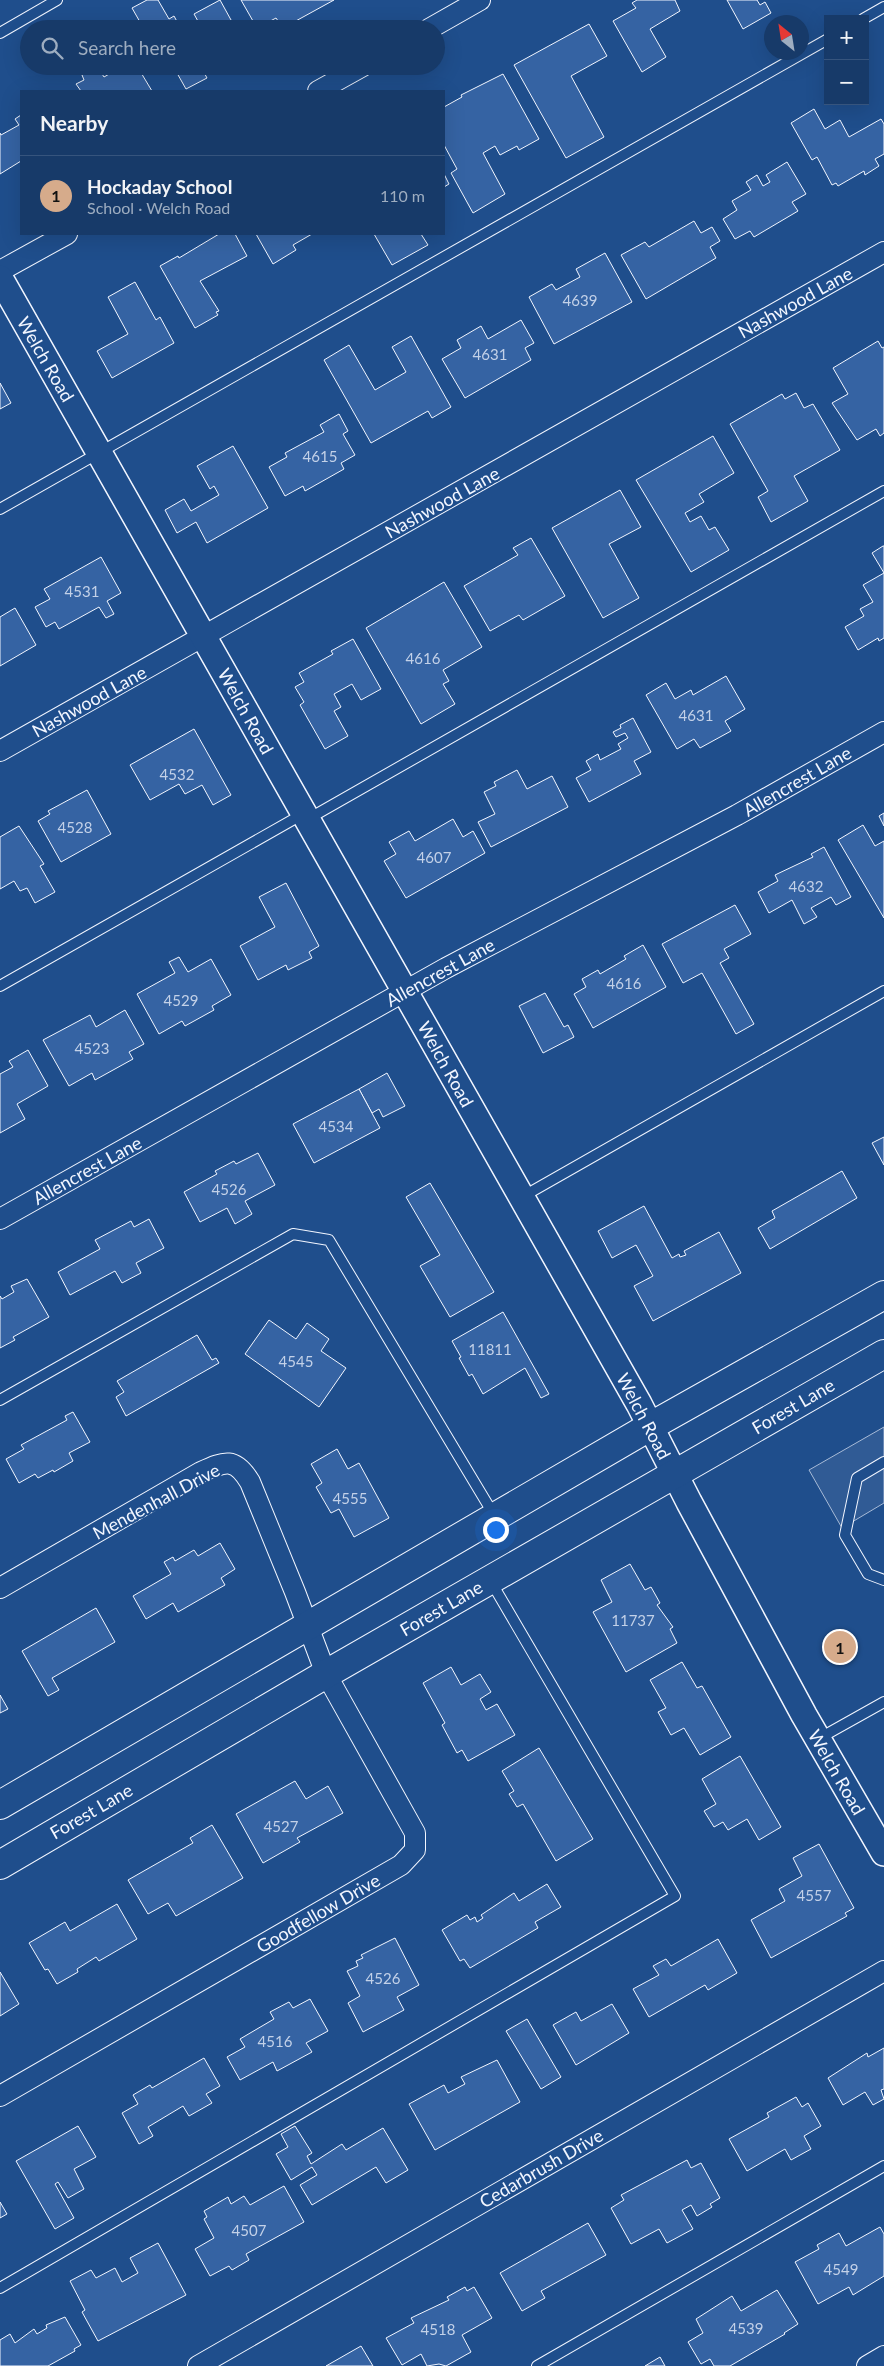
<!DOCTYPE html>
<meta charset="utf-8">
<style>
body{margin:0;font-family:Lato,sans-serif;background:#244571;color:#f1f3f6}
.controls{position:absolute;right:15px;top:15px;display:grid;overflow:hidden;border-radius:0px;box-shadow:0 5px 20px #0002}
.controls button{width:45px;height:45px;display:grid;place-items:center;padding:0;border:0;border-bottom:1px solid #36547d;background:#173a69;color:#f1f3f6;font:25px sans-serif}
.compass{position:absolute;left:764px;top:15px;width:45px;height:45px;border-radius:50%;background:#173a69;box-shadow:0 5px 20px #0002;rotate:330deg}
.you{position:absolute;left:495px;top:1529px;width:18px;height:18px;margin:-12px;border:4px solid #fff;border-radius:50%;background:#1a73e8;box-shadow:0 0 0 8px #1a73e833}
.badge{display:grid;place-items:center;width:32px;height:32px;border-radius:50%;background:#d6ab8b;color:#111;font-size:16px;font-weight:700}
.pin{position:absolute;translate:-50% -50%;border:2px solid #fff;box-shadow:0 1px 5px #0006}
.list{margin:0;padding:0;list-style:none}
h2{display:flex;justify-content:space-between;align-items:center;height:65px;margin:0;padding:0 20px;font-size:21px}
h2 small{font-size:16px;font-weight:400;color:#9eadc0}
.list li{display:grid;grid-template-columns:32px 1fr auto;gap:15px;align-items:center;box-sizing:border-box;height:80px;padding:0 20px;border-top:1px solid #36547d}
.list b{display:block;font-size:19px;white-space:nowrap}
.list p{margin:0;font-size:16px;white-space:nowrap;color:#9eadc0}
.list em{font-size:16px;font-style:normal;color:#9eadc0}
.icon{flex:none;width:28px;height:28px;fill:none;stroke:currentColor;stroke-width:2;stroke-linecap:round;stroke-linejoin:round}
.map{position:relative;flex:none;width:884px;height:2366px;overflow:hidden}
.search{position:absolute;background:#173a69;box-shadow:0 5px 20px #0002;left:20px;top:20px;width:425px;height:55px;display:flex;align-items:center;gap:12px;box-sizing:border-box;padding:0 18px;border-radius:28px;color:#9eadc0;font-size:19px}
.panel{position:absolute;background:#173a69;box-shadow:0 5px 20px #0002;left:20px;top:90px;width:425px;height:145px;border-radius:0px}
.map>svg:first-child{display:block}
.built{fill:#305b95;stroke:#a8bbd7}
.building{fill:#3563a3;stroke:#f2f6ff}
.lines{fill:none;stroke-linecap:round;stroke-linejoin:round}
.service-casing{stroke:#f2f6ff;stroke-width:12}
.minor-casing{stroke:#f2f6ff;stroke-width:22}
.tertiary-casing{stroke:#f2f6ff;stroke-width:28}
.secondary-casing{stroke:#f2f6ff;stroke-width:30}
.service{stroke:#1f4e8c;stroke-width:10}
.minor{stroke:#1f4e8c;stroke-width:20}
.tertiary{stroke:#1f4e8c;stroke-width:25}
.secondary{stroke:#1f4e8c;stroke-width:28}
.labels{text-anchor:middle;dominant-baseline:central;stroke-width:4;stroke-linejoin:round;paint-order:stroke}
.number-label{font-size:15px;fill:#c3d1e8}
.street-label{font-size:18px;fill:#f2f6ff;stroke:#1f4e8c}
</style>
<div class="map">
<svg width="884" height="2366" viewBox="0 0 884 2366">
<rect width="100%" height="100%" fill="#1f4e8c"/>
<polygon class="built" points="884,1427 884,1503 842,1528 809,1470"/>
<g class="building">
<polygon points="147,0 158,0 169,19 174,16 181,29 144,29 132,8"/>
<polygon points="220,0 236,29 189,29 199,23 194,14"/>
<polygon points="241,0 334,0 283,28 276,18 257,28"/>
<polygon points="637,0 675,0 680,11 650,29 666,57 642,72 613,21 636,8 632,3"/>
<polygon points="727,0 757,0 760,5 765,2 771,13 743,29"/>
<polygon points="589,24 607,56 571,76 604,137 566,158 514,65"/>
<polygon points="97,66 104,77 123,66 137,66 152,91 81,91 76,84 84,80 82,75"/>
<polygon points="173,66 203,66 201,67 207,78 186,89"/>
<polygon points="503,74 539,139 519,150 517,146 500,155 495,146 483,153 505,194 473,213 451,173 457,169 444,145 444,107 462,97 461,95"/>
<polygon points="814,109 825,129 840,120 849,137 881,119 884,124 884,154 875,159 879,166 865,175 864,171 838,186 836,183 832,185 817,157 812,160 791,123"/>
<polygon points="21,115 21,161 0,174 0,133 1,135 19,125 15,119"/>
<polygon points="787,162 806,194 792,202 798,211 754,237 750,231 735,239 723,219 737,210 732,201 751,190 746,182 757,175 763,186 770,182 766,175"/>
<polygon points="444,174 449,184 444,187"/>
<polygon points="694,221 701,233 712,227 720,241 710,247 716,258 646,299 621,255 645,242 649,247"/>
<polygon points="219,234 235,234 247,256 200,281 219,311 216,312 218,315 195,328 160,266 178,256 179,258"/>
<polygon points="256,234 312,234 293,245 296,250 273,264"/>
<polygon points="374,234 421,234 428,245 392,265"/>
<polygon points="605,253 632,302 554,344 529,297 552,284 556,290 580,277 576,269"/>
<polygon points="135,282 156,320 160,317 174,343 112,378 97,351 128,334 108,297"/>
<polygon points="521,320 534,343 525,348 531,360 465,398 442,359 461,348 457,340 481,326 488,339"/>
<polygon points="411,336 451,407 432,418 428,411 371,443 324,360 349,345 375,390 406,372 392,347"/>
<polygon points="878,341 882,348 884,347 884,433 880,436 876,429 857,440 832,403 848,394 833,368"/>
<polygon points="0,383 11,403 0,409"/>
<polygon points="796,393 804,408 813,404 840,450 794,476 808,501 771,522 758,497 768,491 730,424 782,394 785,399"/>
<polygon points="339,414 348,431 343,434 355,455 341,463 344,469 305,491 303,486 285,496 269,467 287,457 285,453 324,432 320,425"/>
<polygon points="713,436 734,473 699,494 704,502 685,513 690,522 701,516 709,530 715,527 729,550 691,572 636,480"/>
<polygon points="233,446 268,508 207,543 196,522 177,533 165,510 184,499 191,511 219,495 214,486 210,489 197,466"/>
<polygon points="620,490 641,527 609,544 639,598 603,618 552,528"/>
<polygon points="531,538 565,596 523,620 519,615 490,631 464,586 518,555 513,548"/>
<polygon points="883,546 884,546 884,638 879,641 878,638 858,650 845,627 864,616 860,609 873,602 863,585 884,573 872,553"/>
<polygon points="101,557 121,593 107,601 114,614 106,618 99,607 59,629 55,622 46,627 35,607 50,599 44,589"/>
<polygon points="444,582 482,647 443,670 449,681 443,684 455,704 421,724 366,628"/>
<polygon points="15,608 36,645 0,666 0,617"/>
<polygon points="353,639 381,689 361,700 352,684 334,694 341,707 334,711 348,736 325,749 300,705 304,702 295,687 304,682 299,673 333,654 331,651"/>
<polygon points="726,676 745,709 725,721 731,731 700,748 694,739 677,749 646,695 666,683 675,699 691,690 693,695"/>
<polygon points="633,718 651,752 634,761 641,774 589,802 576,778 591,770 586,761 598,754 600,760 621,749 618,744 628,738 625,733 616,737 613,732 621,728 620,725"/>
<polygon points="194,729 231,795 213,805 202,785 185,794 179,784 150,800 130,765"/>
<polygon points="517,770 527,789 552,776 568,807 491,847 478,822 495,814 484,792 496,786 494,782"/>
<polygon points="87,790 111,834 61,862 38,821 50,814 48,811"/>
<polygon points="884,813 884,826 879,816"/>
<polygon points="453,819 463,837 473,831 485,853 406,898 384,861 396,854 389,842 409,831 415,841"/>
<polygon points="863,825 875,846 884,841 884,918 838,840"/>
<polygon points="19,826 44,864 40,866 55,892 35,903 27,888 20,891 14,881 0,889 0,837"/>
<polygon points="824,847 851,897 836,905 831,897 811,908 817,917 804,924 792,900 769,913 758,892 778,881 775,875 813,857 811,854"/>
<polygon points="286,883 319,946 309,952 312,958 288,970 286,965 258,980 240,946 275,927 259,897"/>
<polygon points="735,905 751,934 724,949 729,958 720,963 754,1024 736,1034 702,973 683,983 662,944"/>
<polygon points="643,945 666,987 593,1028 574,994 586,987 582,979 598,970 600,974 626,959 624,956"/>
<polygon points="179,957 188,972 211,959 231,995 212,1006 214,1010 185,1026 182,1021 159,1034 137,994 175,973 169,962"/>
<polygon points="545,993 564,1027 568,1025 574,1037 543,1053 519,1006"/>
<polygon points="125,1010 144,1044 129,1052 133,1059 95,1080 92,1073 69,1086 43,1040 90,1015 96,1027"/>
<polygon points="28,1050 48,1086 17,1104 25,1119 0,1133 0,1074 13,1067 9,1061"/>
<polygon points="387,1073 405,1106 383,1117 379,1109 372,1113 359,1089"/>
<polygon points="359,1089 380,1128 314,1163 293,1124"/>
<polygon points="884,1137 884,1165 872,1143"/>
<polygon points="258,1153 275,1185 245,1201 252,1214 235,1224 227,1208 200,1222 184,1192 217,1174 215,1171 234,1161 236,1164"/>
<polygon points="842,1171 857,1198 770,1249 758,1228 775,1218 772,1211"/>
<polygon points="430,1183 494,1292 450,1317 420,1266 440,1255 406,1197"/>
<polygon points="644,1206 672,1258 679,1254 680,1257 686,1255 684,1251 719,1232 741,1273 653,1321 634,1286 653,1276 636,1245 612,1258 598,1231"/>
<polygon points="149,1219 164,1248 136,1263 141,1273 122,1283 115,1271 70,1295 58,1272 100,1249 95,1240 131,1221 134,1227"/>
<polygon points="27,1279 49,1317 13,1337 15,1340 0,1348 0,1296 2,1299 14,1292 11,1286"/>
<polygon points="503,1312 549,1394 541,1398 525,1368 483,1394 472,1374 469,1376 459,1358 461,1357 452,1341"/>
<polygon points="269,1320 296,1339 307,1323 329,1339 321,1351 346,1368 319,1407 245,1354"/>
<polygon points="197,1335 212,1360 216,1358 219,1363 126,1416 116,1397 124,1392 117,1381"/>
<polygon points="73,1412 90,1442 69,1453 73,1461 54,1472 53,1470 38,1478 35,1474 19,1483 6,1459 24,1449 21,1445 67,1420 65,1416"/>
<polygon points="337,1449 348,1469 359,1463 389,1518 354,1537 339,1509 331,1513 316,1487 322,1483 311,1464"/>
<polygon points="220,1543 235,1569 221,1578 225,1585 178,1612 173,1603 146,1619 133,1596 171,1574 164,1562 173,1557 175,1561 194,1550 198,1556"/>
<polygon points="630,1564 645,1590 651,1587 660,1603 657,1605 673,1627 670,1629 677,1643 626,1672 593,1612 612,1602 601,1580"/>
<polygon points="96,1608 115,1642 52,1678 59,1690 48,1696 22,1651"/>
<polygon points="682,1662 697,1688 702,1686 731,1737 700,1755 684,1728 671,1735 658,1712 666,1708 650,1680"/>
<polygon points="451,1667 461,1685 480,1674 491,1692 480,1699 486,1710 497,1704 515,1735 468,1761 462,1750 457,1753 442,1725 445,1723 423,1683"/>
<polygon points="0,1695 8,1709 0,1713"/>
<polygon points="539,1748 593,1839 556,1861 523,1804 517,1807 509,1794 514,1791 502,1771"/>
<polygon points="740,1756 781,1827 759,1840 747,1819 728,1830 723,1822 714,1827 704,1811 716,1804 702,1779"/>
<polygon points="295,1781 306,1799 328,1786 343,1813 297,1838 300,1842 263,1863 236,1814"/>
<polygon points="212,1825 243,1878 176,1916 168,1903 148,1914 128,1880 193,1843 190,1838"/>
<polygon points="819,1844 854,1908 845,1913 847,1916 771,1958 751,1920 785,1901 779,1889 802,1876 793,1858"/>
<polygon points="547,1884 561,1907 535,1922 538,1928 470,1968 464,1959 460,1961 442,1930 467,1915 470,1920 475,1917 477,1922 483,1918 481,1915 514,1893 519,1901"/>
<polygon points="117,1904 137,1939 99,1961 96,1957 77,1969 78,1972 57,1984 48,1969 45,1970 29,1943 65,1922 70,1931"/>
<polygon points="395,1938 419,1985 397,1997 404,2010 363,2032 348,2003 360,1996 347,1971 358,1966 356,1961 363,1958 361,1955"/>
<polygon points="718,1939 737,1973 708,1990 705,1985 649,2017 633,1989 659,1975 653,1966 666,1959 671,1966"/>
<polygon points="0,1972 19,2004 0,2016"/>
<polygon points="310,1999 328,2031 306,2043 312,2052 277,2071 273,2062 240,2080 227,2057 245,2047 240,2039 274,2019 270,2012 289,2002 293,2008"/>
<polygon points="612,2004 629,2033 576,2065 553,2025 576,2012 581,2021"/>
<polygon points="527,2019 561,2077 541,2089 506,2031"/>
<polygon points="884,2048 884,2089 881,2090 884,2099 873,2105 865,2092 843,2105 828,2078 867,2053 868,2057"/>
<polygon points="204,2058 220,2086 206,2094 212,2103 189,2116 183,2106 148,2127 153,2136 139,2144 122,2113 138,2104 133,2095 150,2085 152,2088"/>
<polygon points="497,2060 520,2102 435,2150 409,2104 444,2085 448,2093 465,2084 461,2077"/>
<polygon points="796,2097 802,2107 808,2103 821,2126 804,2136 811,2149 791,2160 785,2149 747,2171 729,2139 769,2117 767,2113"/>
<polygon points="78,2126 96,2157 74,2169 84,2189 68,2198 58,2182 55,2184 74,2218 55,2229 16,2161"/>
<polygon points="295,2126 312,2153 307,2156 311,2164 342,2144 346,2150 383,2128 408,2170 386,2183 376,2167 312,2205 300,2185 317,2175 312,2167 291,2180 276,2154 288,2147 281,2134"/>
<polygon points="687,2160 691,2168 701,2163 720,2198 710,2204 712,2207 697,2216 691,2205 682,2210 693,2229 667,2243 659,2229 631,2244 611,2208 624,2200 621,2195"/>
<polygon points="284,2186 304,2222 246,2254 249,2260 232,2270 229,2266 210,2276 195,2249 214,2238 204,2219 207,2217 204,2211 228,2197 231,2204 244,2196 250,2205"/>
<polygon points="0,2202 7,2214 0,2218"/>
<polygon points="588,2223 606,2255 541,2291 545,2298 522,2311 500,2273"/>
<polygon points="880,2227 884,2234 884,2276 853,2295 849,2287 818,2304 795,2262 819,2249 817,2245 839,2233 846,2246"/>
<polygon points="158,2243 186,2295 98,2341 82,2312 85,2310 70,2281 91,2270 96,2278 115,2268 122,2282 138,2273 130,2258"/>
<polygon points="465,2287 467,2291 474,2287 492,2318 462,2335 471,2352 446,2366 439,2364 427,2366 421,2354 402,2365 386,2338 414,2323 411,2318 449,2300 447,2297"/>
<polygon points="777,2290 798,2324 784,2333 785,2334 730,2366 714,2366 710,2359 701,2364 688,2342 703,2333 696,2319 732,2296 741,2311"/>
<polygon points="65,2317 81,2345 74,2349 75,2351 48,2366 0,2366 0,2340 10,2334 15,2343 34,2329 37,2334 47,2328 46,2325"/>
<polygon points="361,2346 373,2366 326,2366"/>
<polygon points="660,2357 665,2366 645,2366"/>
</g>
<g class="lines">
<g class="service-casing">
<g id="service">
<polyline points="863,19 884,7"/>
<polyline points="0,33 57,0"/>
<polyline points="0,509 828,39"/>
<polyline points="308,819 884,491"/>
<polyline points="0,986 303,814"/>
<polyline points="522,1197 884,991"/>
<polyline points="0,1400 293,1234 329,1240 494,1515"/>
<polyline points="884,1462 857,1478 845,1535 868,1574 884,1580"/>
<polyline points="818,1739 884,1702"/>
<polyline points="0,2288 675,1896 490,1580"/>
<polyline points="537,2366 884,2166"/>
</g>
</g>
<g class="minor-casing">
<g id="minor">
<polyline points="429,29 480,0"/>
<polyline points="318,91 363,66"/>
<polyline points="0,271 67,234"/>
<polyline points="0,751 884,252"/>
<polyline points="0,1219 446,968 737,815 884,732"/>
<path d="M0,1588L201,1472C225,1461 235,1457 250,1482L295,1592L326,1674L415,1833V1850L401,1865L0,2096"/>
<polyline points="198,2366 884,1971"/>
<polyline points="867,2366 884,2356"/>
</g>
</g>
<g class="tertiary-casing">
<polyline id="tertiary" points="0,278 639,1404 689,1502 804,1715 884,1853"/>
</g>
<g class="secondary-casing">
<g id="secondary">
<polyline points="0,1805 651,1426 884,1295"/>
<polyline points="0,1865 326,1674 884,1354"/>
</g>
</g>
<use href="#service" class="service"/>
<use href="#minor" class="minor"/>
<use href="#tertiary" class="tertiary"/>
<use href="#secondary" class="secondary"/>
</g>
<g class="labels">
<g class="number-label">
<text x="580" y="300">4639</text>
<text x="490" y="354">4631</text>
<text x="320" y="456">4615</text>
<text x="82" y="591">4531</text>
<text x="423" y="658">4616</text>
<text x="696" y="715">4631</text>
<text x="177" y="774">4532</text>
<text x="75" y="827">4528</text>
<text x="434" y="857">4607</text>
<text x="806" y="886">4632</text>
<text x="624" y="983">4616</text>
<text x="181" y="1000">4529</text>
<text x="92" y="1048">4523</text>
<text x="336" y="1126">4534</text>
<text x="229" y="1189">4526</text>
<text x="490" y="1349">11811</text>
<text x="296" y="1361">4545</text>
<text x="350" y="1498">4555</text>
<text x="633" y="1620">11737</text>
<text x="281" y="1826">4527</text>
<text x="814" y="1895">4557</text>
<text x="383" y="1978">4526</text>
<text x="275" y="2041">4516</text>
<text x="249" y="2230">4507</text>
<text x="841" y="2269">4549</text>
<text x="746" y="2328">4539</text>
<text x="438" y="2329">4518</text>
</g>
<g class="street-label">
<text transform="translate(795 302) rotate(-29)">Nashwood Lane</text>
<text transform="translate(46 359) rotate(60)">Welch Road</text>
<text transform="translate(442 502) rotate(-29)">Nashwood Lane</text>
<text transform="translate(89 701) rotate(-29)">Nashwood Lane</text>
<text transform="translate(246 711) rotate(61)">Welch Road</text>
<text transform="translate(797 781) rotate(-30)">Allencrest Lane</text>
<text transform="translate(440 972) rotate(-29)">Allencrest Lane</text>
<text transform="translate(446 1064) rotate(61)">Welch Road</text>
<text transform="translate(87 1170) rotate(-29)">Allencrest Lane</text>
<text transform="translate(793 1406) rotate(-30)">Forest Lane</text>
<text transform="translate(644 1416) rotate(62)">Welch Road</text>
<text transform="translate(156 1501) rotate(-28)">Mendenhall Drive</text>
<text transform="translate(441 1608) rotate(-30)">Forest Lane</text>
<text transform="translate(837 1772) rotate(60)">Welch Road</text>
<text transform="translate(91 1811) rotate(-30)">Forest Lane</text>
<text transform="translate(318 1913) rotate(-30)">Goodfellow Drive</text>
<text transform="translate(541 2168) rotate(-30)">Cedarbrush Drive</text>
</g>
</g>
</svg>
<div class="controls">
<button>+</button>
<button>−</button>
</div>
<svg class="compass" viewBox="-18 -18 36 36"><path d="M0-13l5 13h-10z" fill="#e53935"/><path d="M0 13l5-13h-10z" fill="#9eadc0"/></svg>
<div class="you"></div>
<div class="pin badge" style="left:840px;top:1647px">1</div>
<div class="search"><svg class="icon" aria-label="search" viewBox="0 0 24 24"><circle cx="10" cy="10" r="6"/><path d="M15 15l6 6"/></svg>Search here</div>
<section class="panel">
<h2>Nearby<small></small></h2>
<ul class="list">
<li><span class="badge">1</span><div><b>Hockaday School</b><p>School · Welch Road</p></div><em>110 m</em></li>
</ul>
</section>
</div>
